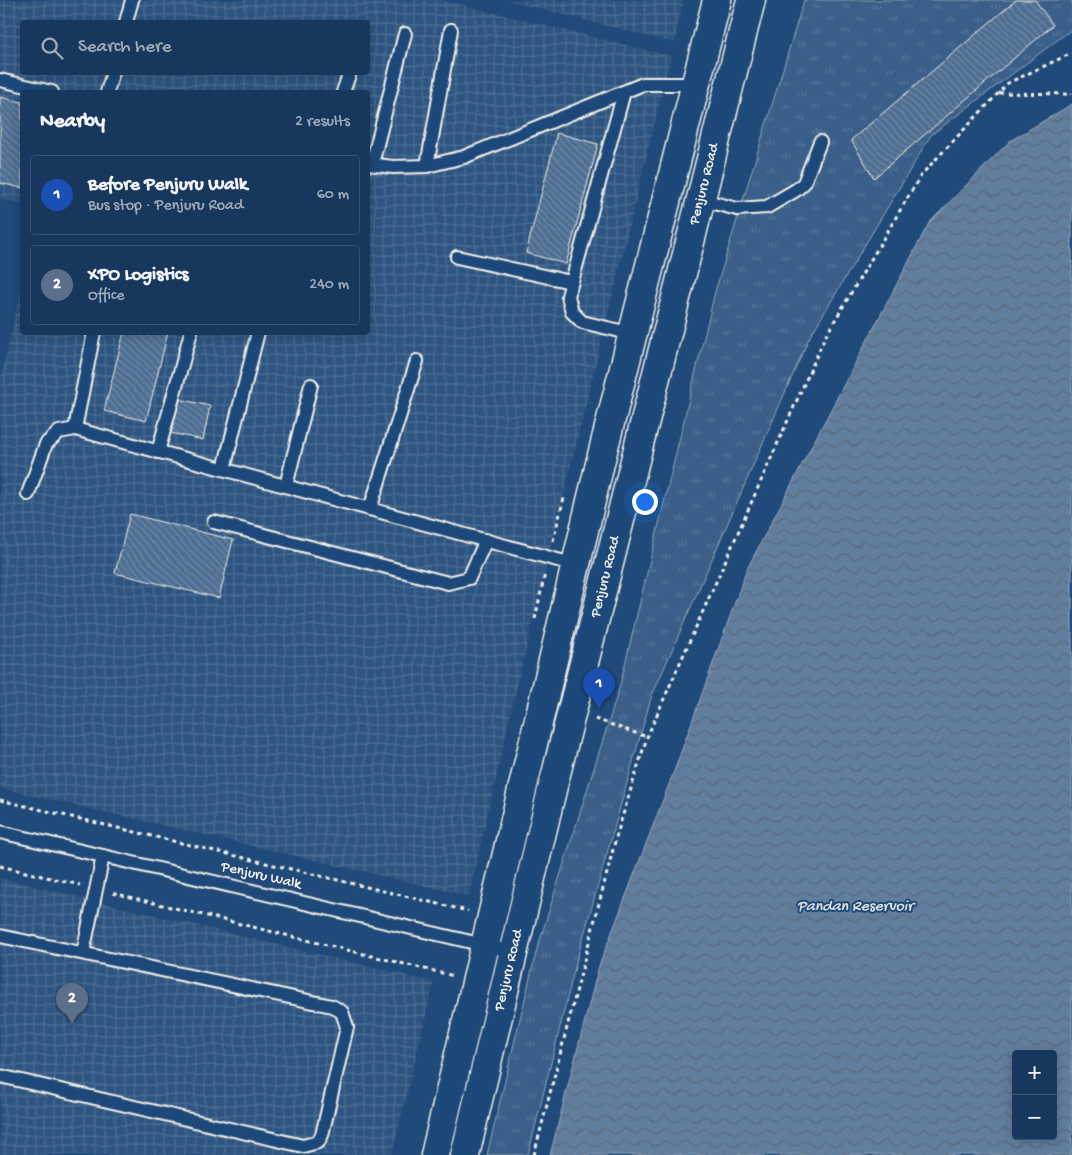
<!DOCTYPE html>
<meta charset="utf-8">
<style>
body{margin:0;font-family:"Gochi Hand",sans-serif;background:#203f62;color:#f1f3f6}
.controls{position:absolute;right:15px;bottom:15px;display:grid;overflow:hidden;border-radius:5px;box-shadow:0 2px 12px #0003}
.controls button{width:45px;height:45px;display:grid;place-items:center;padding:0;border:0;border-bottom:1px solid #365272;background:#17385c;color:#f1f3f6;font:25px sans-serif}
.you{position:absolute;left:644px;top:501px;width:18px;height:18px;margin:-12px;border:4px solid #fff;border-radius:50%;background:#1a73e8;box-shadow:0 0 0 8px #1a73e833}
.badge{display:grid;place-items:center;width:32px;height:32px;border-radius:50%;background:#e797bd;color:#fff;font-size:16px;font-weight:700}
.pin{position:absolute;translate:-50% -41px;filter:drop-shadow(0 1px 2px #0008)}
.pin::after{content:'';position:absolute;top:26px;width:18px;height:15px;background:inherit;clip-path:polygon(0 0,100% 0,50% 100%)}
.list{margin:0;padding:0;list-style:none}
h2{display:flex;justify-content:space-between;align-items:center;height:65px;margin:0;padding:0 20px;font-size:21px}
h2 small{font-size:16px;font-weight:400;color:#9eacbb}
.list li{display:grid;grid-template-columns:32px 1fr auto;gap:15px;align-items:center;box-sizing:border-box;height:80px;margin:0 10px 10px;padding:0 10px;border:1px solid #365272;border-radius:5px}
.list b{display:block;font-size:19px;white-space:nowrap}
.list p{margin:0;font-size:16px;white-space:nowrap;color:#9eacbb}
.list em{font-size:16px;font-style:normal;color:#9eacbb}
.icon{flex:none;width:28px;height:28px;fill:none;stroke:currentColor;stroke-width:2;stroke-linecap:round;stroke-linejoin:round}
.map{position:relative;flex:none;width:1072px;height:1155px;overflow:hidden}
.search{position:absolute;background:#17385c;box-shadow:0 2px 12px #0003;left:20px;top:20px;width:350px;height:55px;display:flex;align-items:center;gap:12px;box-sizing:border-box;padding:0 18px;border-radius:5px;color:#9eacbb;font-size:19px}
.panel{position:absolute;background:#17385c;box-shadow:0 2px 12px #0003;left:20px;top:90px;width:350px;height:245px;border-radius:5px}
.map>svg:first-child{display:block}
.industrial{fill:url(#industrial-grid);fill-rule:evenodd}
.grass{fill:url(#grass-tufts);stroke:#97a8b8}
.water{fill:url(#water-waves);stroke:#9cacbb;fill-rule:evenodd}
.building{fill:url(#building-back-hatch);stroke:#f4f1e8}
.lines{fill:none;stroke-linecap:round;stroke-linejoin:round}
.service-casing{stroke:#f4f1e8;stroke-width:16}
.secondary-casing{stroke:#f4f1e8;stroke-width:31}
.path{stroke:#f4f1e8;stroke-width:3;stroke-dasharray:4 4;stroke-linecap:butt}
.service{stroke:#1f4a7a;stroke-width:12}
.secondary{stroke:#1f4a7a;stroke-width:28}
.labels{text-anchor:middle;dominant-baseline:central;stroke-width:4;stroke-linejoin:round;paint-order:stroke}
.street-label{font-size:15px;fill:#f4f1e8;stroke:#1f4a7a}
.water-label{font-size:16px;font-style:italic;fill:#dee0dd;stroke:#1f4a7a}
</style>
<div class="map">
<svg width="1072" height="1155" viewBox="0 0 1072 1155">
<defs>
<pattern id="industrial-grid" width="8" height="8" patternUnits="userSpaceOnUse" patternTransform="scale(1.25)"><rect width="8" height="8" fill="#2d5581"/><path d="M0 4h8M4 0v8" fill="none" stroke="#4c6e93"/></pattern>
<pattern id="grass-tufts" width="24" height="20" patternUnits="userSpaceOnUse" patternTransform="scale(1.25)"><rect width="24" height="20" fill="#3a5f88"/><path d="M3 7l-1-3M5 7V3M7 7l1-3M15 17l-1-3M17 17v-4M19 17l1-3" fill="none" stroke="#577699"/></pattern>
<pattern id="water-waves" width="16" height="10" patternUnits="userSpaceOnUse" patternTransform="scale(1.25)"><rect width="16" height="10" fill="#627e9d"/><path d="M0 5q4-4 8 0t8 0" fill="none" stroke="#58687a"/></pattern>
<pattern id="building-back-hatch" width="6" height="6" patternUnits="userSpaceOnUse" patternTransform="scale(1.25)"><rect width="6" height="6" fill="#4d6e92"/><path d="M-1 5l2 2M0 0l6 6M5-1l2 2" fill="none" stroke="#708aa6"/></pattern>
</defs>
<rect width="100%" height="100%" fill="#1f4a7a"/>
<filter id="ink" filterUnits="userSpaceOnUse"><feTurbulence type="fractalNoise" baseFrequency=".02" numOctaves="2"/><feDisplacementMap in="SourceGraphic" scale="10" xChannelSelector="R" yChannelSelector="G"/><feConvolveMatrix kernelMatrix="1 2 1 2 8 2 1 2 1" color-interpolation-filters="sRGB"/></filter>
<g filter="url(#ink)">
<g class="industrial">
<path d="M0,0H442L671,56L517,686L469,896L0,788V381L22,285V332H368V92H22V204L0,199ZM22,22H368V72H22Z"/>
<polygon points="506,0 684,0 674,43"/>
<polygon points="0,878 434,982 392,1155 0,1155"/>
</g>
<polygon class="grass" points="804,0 1072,0 1072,29 931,135 809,338 651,698 577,959 528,1155 487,1155 537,949 619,689 715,292"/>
<path class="water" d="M1072,104V1155H550L599,966L676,766L747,569L929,223L1010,141ZM1016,1054H1053V1136H1016Z"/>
<g class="building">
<polygon points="1016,0 1035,0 1053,25 874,178 851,140"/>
<polygon points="0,97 22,102 22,188 0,183"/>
<polygon points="557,133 598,144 566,264 526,253"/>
<polygon points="124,332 168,332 146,421 104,411"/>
<polygon points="179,399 210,406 203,440 171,433"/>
<polygon points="130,514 233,540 219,598 115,573"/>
</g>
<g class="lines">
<g class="service-casing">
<g id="service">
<polyline points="126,22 132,0"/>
<polyline points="0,80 52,92"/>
<polyline points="107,92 113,72"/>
<polyline points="343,92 350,72"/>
<polyline points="624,92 568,296 572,312 582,322 633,334"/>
<polyline points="368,164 393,167 427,166 464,157 643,84 697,84"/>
<polyline points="372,164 405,34"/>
<polyline points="427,166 451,30"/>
<polyline points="699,199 737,209 767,207 796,190 804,183 820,142"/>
<polyline points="457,257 571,282"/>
<polyline points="75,429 94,332"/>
<polyline points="158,452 191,332"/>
<polyline points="224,469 258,332"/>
<polyline points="286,486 311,385"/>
<polyline points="28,494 46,444 59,432 75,429 576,565"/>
<polyline points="370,509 417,361"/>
<polyline points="214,522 448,583 469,578 486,540"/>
<polyline points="0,832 514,952"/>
<polyline points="0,936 332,1006 342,1012 347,1027 322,1135 318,1142 303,1146 0,1076"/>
<polyline points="83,953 103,856"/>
</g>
</g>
<g class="secondary-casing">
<g id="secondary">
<polyline points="435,1155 602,455 717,0"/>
<path id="s1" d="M465,1155L552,790L751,0"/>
</g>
</g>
<g class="path">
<polyline points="999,93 1072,94"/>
<polyline points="553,541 564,498"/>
<polyline points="535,619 545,573"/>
<polyline points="595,719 647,737"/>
<polyline points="0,800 468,911"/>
<polyline points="0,866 80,885"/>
<polyline points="113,893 454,976"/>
<polyline points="534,1155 617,834 647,737 825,337 921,175 1008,83 1072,53"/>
</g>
<use href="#service" class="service"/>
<use href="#secondary" class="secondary"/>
</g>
</g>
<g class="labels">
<g class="street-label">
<text stroke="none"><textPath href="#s1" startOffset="1000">Penjuru Road</textPath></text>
<text stroke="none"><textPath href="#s1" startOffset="595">Penjuru Road</textPath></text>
<text transform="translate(261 876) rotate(13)">Penjuru Walk</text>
<text stroke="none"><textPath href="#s1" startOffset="190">Penjuru Road</textPath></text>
</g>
<g class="water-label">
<text x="855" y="907">Pandan Reservoir</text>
</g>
</g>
</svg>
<div class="controls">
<button>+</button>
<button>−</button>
</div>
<div class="you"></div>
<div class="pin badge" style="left:599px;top:709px;background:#1a4fb4">1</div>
<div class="pin badge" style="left:72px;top:1024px;background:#5c6f8a">2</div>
<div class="search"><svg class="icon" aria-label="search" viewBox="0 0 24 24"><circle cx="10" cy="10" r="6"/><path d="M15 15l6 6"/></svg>Search here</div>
<section class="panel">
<h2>Nearby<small>2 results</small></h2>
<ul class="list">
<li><span class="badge" style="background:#1a4fb4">1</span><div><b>Before Penjuru Walk</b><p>Bus stop · Penjuru Road</p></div><em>60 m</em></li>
<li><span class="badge" style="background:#5c6f8a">2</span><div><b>XPO Logistics</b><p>Office</p></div><em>240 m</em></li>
</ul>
</section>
</div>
